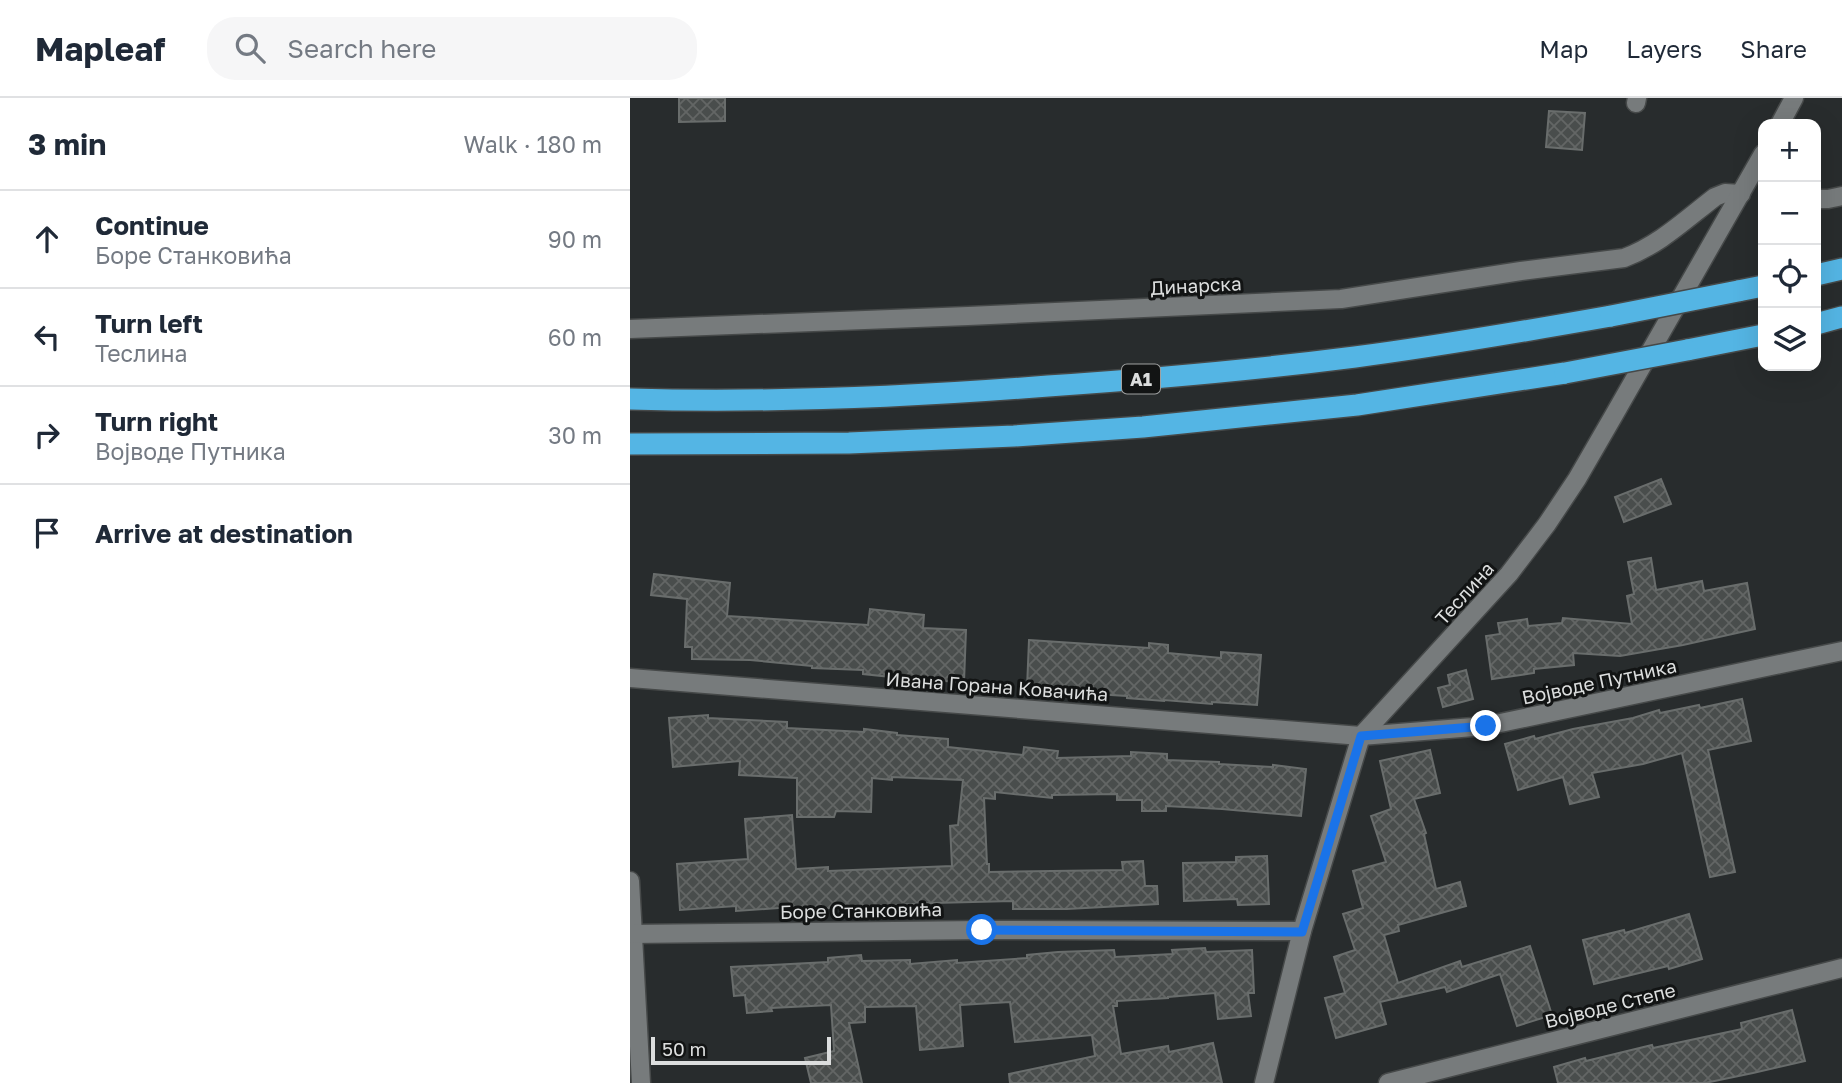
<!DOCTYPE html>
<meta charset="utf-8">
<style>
body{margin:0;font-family:"Golos Text",sans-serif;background:#f6f6f7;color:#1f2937}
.controls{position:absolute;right:21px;top:21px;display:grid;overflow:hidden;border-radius:14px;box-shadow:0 7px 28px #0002}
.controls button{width:63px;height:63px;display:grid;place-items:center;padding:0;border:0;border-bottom:2px solid #e0e1e3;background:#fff;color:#1f2937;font:35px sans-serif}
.scale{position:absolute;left:21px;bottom:18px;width:180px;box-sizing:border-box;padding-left:7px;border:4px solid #dcdede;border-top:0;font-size:19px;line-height:24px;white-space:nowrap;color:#dcdede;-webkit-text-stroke:5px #121414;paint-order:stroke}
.stop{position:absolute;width:21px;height:21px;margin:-16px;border:5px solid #1a73e8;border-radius:50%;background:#fff}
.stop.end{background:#1a73e8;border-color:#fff;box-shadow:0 2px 7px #0008}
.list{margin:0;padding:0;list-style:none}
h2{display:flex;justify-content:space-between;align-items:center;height:91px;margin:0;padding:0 28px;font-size:30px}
h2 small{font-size:23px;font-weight:400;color:#747a83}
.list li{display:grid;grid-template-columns:46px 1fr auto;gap:21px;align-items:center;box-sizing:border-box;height:98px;padding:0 28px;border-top:2px solid #e0e1e3}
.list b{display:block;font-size:26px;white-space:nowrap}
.list p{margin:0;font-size:23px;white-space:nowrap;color:#747a83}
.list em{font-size:23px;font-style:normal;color:#747a83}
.icon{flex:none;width:38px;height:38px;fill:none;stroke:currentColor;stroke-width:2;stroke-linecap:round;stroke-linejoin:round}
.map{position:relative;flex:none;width:1212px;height:985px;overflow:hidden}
header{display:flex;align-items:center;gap:42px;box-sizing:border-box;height:98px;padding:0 35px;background:#fff;border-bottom:2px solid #e0e1e3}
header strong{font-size:33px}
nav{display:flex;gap:38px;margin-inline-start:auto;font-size:24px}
.search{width:490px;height:63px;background:#f6f6f7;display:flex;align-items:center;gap:18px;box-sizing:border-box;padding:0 24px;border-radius:28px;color:#747a83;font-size:26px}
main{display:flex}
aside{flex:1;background:#fff}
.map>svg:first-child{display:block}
.building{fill:url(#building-cross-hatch);stroke:#696d6c;stroke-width:2}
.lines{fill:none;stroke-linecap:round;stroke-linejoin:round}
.minor-casing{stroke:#464949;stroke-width:21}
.motorway-casing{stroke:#464949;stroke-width:24}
.minor{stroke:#777b7c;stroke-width:18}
.motorway{stroke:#54b5e4;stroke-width:21}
.motorway-bridge-casing{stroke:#464949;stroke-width:24;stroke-linecap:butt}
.motorway-bridge{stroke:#54b5e4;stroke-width:21}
.route{stroke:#1a73e8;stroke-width:9}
.labels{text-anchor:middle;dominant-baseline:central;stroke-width:6;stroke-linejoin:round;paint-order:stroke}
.shield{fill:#121414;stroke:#9fa1a1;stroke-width:2}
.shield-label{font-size:18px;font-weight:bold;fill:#dcdede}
.street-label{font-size:19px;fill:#dcdede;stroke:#121414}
</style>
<header>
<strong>Mapleaf</strong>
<div class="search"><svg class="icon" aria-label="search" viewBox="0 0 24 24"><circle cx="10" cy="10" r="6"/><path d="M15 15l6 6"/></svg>Search here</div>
<nav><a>Map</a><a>Layers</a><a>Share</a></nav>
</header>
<main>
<aside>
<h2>3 min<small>Walk · 180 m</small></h2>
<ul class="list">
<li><svg class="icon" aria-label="ahead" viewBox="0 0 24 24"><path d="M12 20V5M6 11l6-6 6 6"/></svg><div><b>Continue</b><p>Боре Станковића</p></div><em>90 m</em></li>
<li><svg class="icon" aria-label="left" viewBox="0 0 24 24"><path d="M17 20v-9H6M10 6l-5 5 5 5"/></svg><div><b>Turn left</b><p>Теслина</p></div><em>60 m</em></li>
<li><svg class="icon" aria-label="right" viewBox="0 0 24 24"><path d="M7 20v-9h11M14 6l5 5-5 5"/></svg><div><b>Turn right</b><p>Војводе Путника</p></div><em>30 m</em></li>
<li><svg class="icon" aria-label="arrive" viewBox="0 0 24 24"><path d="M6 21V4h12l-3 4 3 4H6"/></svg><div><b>Arrive at destination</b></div></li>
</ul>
</aside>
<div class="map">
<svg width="1212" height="985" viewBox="0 0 1212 985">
<defs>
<pattern id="building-cross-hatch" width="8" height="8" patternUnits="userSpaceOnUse" patternTransform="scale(1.75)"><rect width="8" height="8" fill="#494d4c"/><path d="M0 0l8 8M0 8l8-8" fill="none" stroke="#636665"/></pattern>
</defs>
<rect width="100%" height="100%" fill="#282c2d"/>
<g class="building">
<polygon points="49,0 95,0 95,23 49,24"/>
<polygon points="919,13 955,15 952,52 916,49"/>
<polygon points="1031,381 1041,406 994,424 985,399"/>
<polygon points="1021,460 1026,492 1072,483 1074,493 1117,485 1125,531 1053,547 990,558 943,555 944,567 904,571 904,575 862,581 856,538 870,536 868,525 897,521 898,528 932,525 933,520 1002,526 997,498 1004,496 998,464"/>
<polygon points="24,476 100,485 97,518 238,527 240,511 294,517 293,530 336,532 334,584 290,582 233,576 233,572 182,570 182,568 120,562 62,561 62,549 55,549 57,501 21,497"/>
<polygon points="399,542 519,550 519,545 538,547 538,555 591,560 591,554 631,557 627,607 582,604 582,606 534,602 534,603 497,600 497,598 449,595 449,592 397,590"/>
<polygon points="836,572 843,601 813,609 808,590 820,587 818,577"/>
<polygon points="1112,601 1121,643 1078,652 1105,774 1080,779 1052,655 1013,666 962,675 969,699 940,706 933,679 888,692 875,646 904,638 905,641 943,631 1003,620 1029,612 1030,615 1069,607 1070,610"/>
<polygon points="78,617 78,620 157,624 157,630 234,634 234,631 267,635 267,637 318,641 318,649 393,657 394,649 428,653 427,660 501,658 501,654 537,656 537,662 589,664 589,666 643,669 643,667 676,671 671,718 592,711 536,708 536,713 512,713 512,702 487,702 487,696 422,697 422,700 365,694 365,701 354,700 357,766 359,766 359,774 493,772 492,764 513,763 515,788 527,788 528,806 437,811 383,811 383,803 303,805 162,812 162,809 106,813 106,808 50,812 47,766 118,761 115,721 162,717 166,771 198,769 198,773 322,768 320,728 328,727 333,682 262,679 262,682 242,680 241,714 206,713 204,719 167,719 167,680 109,677 110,663 43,669 39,620"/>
<polygon points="800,652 810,695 784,701 796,735 794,736 806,791 830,784 836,808 768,827 769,833 754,837 768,885 830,863 832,869 900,848 922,917 887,928 870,876 817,894 815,889 750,904 756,926 706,940 695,900 715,895 704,859 725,852 713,816 733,810 723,773 756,764 741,718 761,711 750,663"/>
<polygon points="637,758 639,806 608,807 607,801 554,803 553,765 606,764 606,759"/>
<polygon points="1059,816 1072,861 1039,871 1038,868 964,886 953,842 994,832 995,835"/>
<polygon points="575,850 576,854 622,852 624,895 618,895 621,918 588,921 585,895 538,899 538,900 487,903 487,908 483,908 491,956 538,948 539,954 583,945 592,985 380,985 379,976 465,958 462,937 385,944 380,904 330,907 333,948 290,952 286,908 235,909 235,924 219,925 232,985 181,985 175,960 204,953 201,907 141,910 142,913 117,915 115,897 104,898 101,869 198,864 198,860 231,857 232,863 280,862 280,866 327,862 327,865 397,860 397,857 428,854 484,852 485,859 543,856 542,852"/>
<polygon points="1162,912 1175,963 1123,975 1075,985 928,985 924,969 955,960 956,963 1022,947 1023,950 1112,931 1111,925"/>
</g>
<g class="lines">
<g class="minor-casing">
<g id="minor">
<polyline points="1006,5 1007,0"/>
<polyline points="1150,26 1164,0"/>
<polyline points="1186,101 1198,101 1212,98"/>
<path d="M0,231L338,218L711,201L891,173L994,160C1029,147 1055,122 1085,99L1095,95L1111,96"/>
<polyline points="0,580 731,638 856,628 1212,553"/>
<polyline points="0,783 11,985"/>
<polyline points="0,836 352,832 672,833"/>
<polyline points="634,985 672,833 731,638 879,476 917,426 947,381 984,317 1133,56"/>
<polyline points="758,985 1212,870"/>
</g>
</g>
<g class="motorway-casing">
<g id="motorway">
<polyline points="1186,177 1212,171"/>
<polyline points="1108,193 1133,188"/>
<polyline points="1186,226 1212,219"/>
<polyline points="1057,252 1133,237"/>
<path d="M0,301C139,305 279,299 418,288C521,281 623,272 725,259C810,248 896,233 981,218"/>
<polyline points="0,346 219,345 384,338 513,329 727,307 935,275"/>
</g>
</g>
<use href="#minor" class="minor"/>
<use href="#motorway" class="motorway"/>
<g class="motorway-bridge-casing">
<g id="motorway-bridge">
<polyline points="981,218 1108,193"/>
<polyline points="935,275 1057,252"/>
</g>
</g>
<use href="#motorway-bridge" class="motorway-bridge"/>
</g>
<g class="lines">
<polyline class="route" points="352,832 672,834 731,638 856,628"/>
</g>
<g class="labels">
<rect class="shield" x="492" y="266.5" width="38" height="29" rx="5"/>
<g class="shield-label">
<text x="511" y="281">A1</text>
</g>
<g class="street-label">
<text transform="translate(566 187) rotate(-3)">Динарска</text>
<text transform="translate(834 495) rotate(-48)">Теслина</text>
<text transform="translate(969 583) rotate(-12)">Војводе Путника</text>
<text transform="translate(367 588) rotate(4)">Ивана Горана Ковачића</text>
<text transform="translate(231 812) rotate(-1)">Боре Станковића</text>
<text transform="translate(980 907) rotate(-14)">Војводе Степе</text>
</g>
</g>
</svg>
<div class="controls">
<button>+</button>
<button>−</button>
<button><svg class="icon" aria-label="locate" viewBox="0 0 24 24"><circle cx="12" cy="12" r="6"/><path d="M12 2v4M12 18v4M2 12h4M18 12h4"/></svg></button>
<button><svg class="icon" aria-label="layers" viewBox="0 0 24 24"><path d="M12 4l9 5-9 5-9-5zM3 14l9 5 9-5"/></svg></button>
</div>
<div class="scale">50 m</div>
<div class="stop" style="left:352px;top:832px"></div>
<div class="stop end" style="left:856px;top:628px"></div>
</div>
</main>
